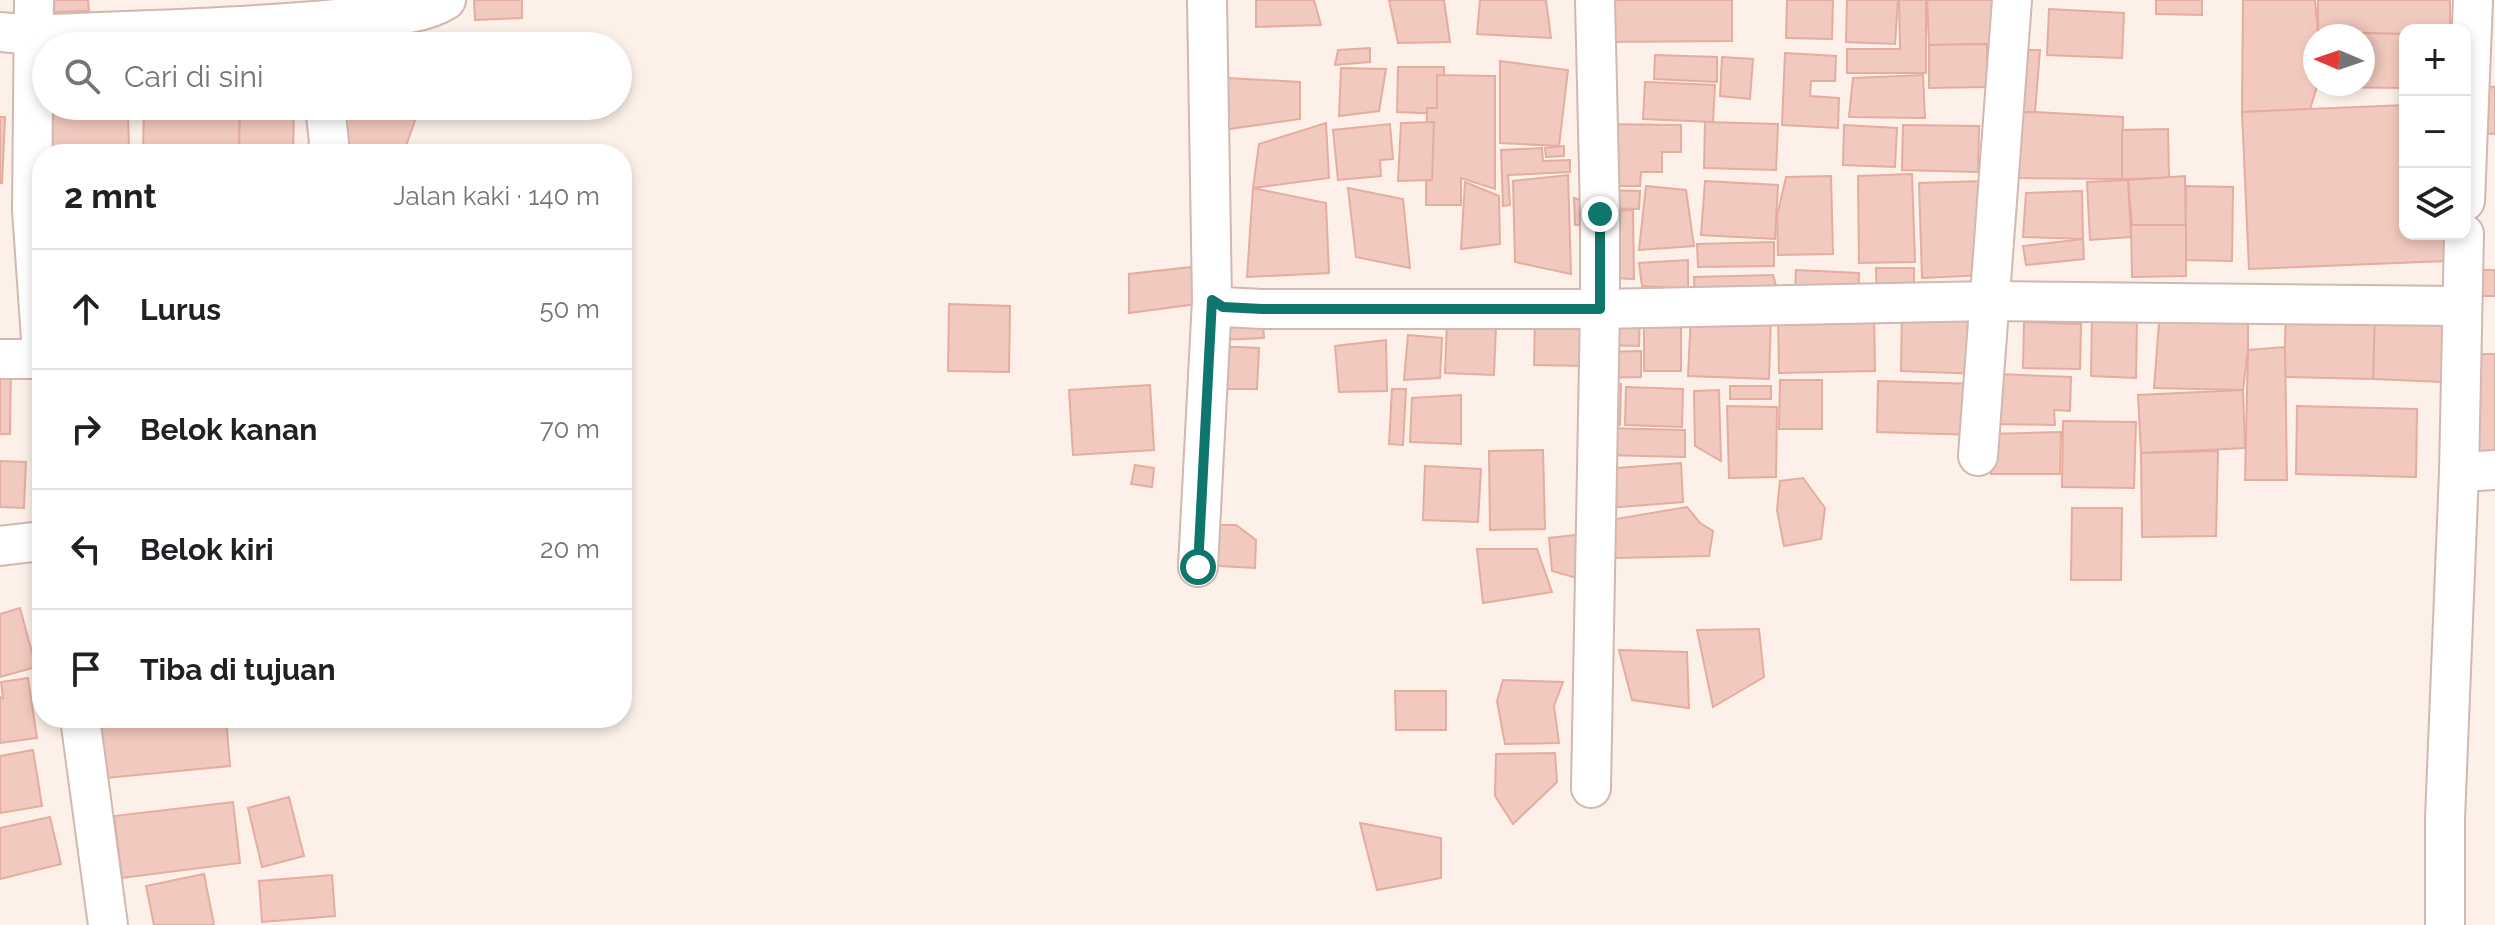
<!DOCTYPE html>
<html lang="id">
<meta charset="utf-8">
<style>
body{margin:0;font-family:Raleway,sans-serif;background:#f2f2f2;color:#202124}
.controls{position:absolute;right:24px;top:24px;display:grid;overflow:hidden;border-radius:16px;box-shadow:0 4px 12px #0003}
.controls button{width:72px;height:72px;display:grid;place-items:center;padding:0;border:0;border-bottom:2px solid #e0e0e0;background:#fff;color:#202124;font:40px sans-serif}
.compass{position:absolute;left:2303px;top:24px;width:72px;height:72px;border-radius:50%;background:#fff;box-shadow:0 4px 12px #0003;rotate:272deg}
.stop{position:absolute;width:24px;height:24px;margin:-18px;border:6px solid #0f766e;border-radius:50%;background:#fff}
.stop.end{background:#0f766e;border-color:#fff;box-shadow:0 2px 8px #0008}
.list{margin:0;padding:0;list-style:none}
h2{display:flex;justify-content:space-between;align-items:center;height:104px;margin:0;padding:0 32px;font-size:34px}
h2 small{font-size:26px;font-weight:400;color:#757577}
.list li{display:grid;grid-template-columns:52px 1fr auto;gap:24px;align-items:center;box-sizing:border-box;height:120px;padding:0 32px;border-top:2px solid #e0e0e0}
.list b{display:block;font-size:30px;white-space:nowrap}
.list em{font-size:26px;font-style:normal;color:#757577}
.icon{flex:none;width:44px;height:44px;fill:none;stroke:currentColor;stroke-width:2;stroke-linecap:round;stroke-linejoin:round}
.map{position:relative;flex:none;width:2495px;height:925px;overflow:hidden}
.search{position:absolute;background:#fff;box-shadow:0 4px 12px #0003;left:32px;top:32px;width:600px;height:88px;display:flex;align-items:center;gap:20px;box-sizing:border-box;padding:0 28px;border-radius:44px;color:#757577;font-size:30px}
.panel{position:absolute;background:#fff;box-shadow:0 4px 12px #0003;left:32px;top:144px;width:600px;height:584px;border-radius:32px}
.map>svg:first-child{display:block}
.building{fill:#f2c9bf;stroke:#e5aca0;stroke-width:2}
.lines{fill:none;stroke-linecap:round;stroke-linejoin:round}
.minor-casing{stroke:#d1b8b0;stroke-width:42}
.minor{stroke:#fff;stroke-width:38}
.route{stroke:#0f766e;stroke-width:10}
</style>
<div class="map">
<svg width="2495" height="925" viewBox="0 0 2495 925">
<rect width="100%" height="100%" fill="#fcf0e8"/>
<g class="building">
<polygon points="53,0 88,0 89,11 54,12"/>
<polygon points="474,0 522,0 522,18 475,20"/>
<polygon points="1256,0 1314,0 1321,25 1256,27"/>
<polygon points="1389,0 1444,0 1450,42 1398,43"/>
<polygon points="1480,0 1546,0 1551,38 1477,34"/>
<polygon points="1602,0 1732,0 1732,41 1602,42"/>
<polygon points="1787,0 1833,0 1832,39 1786,38"/>
<polygon points="1847,0 1898,0 1895,44 1846,42"/>
<polygon points="1899,0 1926,0 1926,73 1847,73 1847,49 1900,49"/>
<polygon points="1927,0 1993,0 1993,44 1929,45"/>
<polygon points="2156,0 2202,0 2202,15 2156,14"/>
<polygon points="2243,0 2315,0 2318,32 2318,36 2315,36 2315,84 2317,84 2317,87 2310,109 2242,112"/>
<polygon points="2318,0 2450,0 2450,30 2405,30 2405,34 2318,32"/>
<polygon points="2049,9 2124,13 2122,58 2047,55"/>
<polygon points="2318,32 2405,34 2405,88 2317,87 2317,84 2363,84 2363,36 2318,36"/>
<polygon points="1987,44 1987,87 1929,88 1929,45"/>
<polygon points="1370,48 1370,62 1335,65 1338,50"/>
<polygon points="2015,50 2040,50 2035,112 2013,112"/>
<polygon points="1785,53 1836,56 1835,81 1811,81 1810,96 1839,98 1838,128 1782,125"/>
<polygon points="1655,55 1717,57 1717,82 1654,79"/>
<polygon points="1722,57 1753,59 1750,99 1720,96"/>
<polygon points="1500,61 1568,70 1559,146 1500,143"/>
<polygon points="1398,67 1444,67 1444,114 1397,112"/>
<polygon points="1341,68 1386,69 1379,111 1339,116"/>
<polygon points="1437,75 1495,76 1495,189 1461,178 1461,205 1426,205 1427,108 1437,108"/>
<polygon points="1923,75 1925,118 1849,117 1853,78"/>
<polygon points="1228,78 1300,82 1300,119 1229,129"/>
<polygon points="1645,82 1715,85 1713,122 1643,119"/>
<polygon points="2485,86 2495,87 2495,134 2482,133"/>
<polygon points="2405,105 2405,234 2445,234 2446,261 2249,269 2242,112"/>
<polygon points="46,106 89,106 89,116 128,116 129,147 92,147 92,154 53,154 53,150 42,145"/>
<polygon points="144,106 240,106 239,153 143,151"/>
<polygon points="240,106 294,106 293,154 239,153"/>
<polygon points="346,106 420,106 406,146 346,146"/>
<polygon points="2035,112 2123,117 2122,179 2016,178 2019,113"/>
<polygon points="0,117 5,117 2,183 0,183"/>
<polygon points="1434,122 1432,180 1398,181 1401,123"/>
<polygon points="1705,122 1778,124 1776,170 1704,168"/>
<polygon points="1326,123 1329,178 1253,188 1259,144"/>
<polygon points="1390,124 1393,159 1380,160 1381,176 1338,180 1333,130"/>
<polygon points="1600,124 1681,125 1681,152 1662,152 1662,172 1641,172 1640,186 1600,186"/>
<polygon points="1844,125 1897,128 1895,167 1843,165"/>
<polygon points="1903,125 1979,126 1978,172 1902,170"/>
<polygon points="2168,129 2169,178 2122,179 2122,130"/>
<polygon points="1564,146 1564,156 1546,157 1545,148"/>
<polygon points="1542,148 1543,161 1570,160 1570,172 1508,175 1510,205 1503,206 1501,150"/>
<polygon points="1912,174 1915,262 1859,263 1858,176"/>
<polygon points="1568,175 1571,274 1515,262 1513,181"/>
<polygon points="1831,176 1833,254 1778,255 1777,216 1786,177"/>
<polygon points="2185,176 2186,225 2132,226 2128,180"/>
<polygon points="2128,180 2131,237 2090,240 2087,182"/>
<polygon points="1705,181 1778,185 1775,239 1701,235"/>
<polygon points="1983,181 1986,275 1922,278 1919,183"/>
<polygon points="1465,182 1499,196 1500,244 1461,249"/>
<polygon points="1646,186 1686,190 1694,246 1639,250"/>
<polygon points="2186,186 2233,187 2232,261 2185,260"/>
<polygon points="1253,188 1326,203 1329,273 1247,277"/>
<polygon points="1348,188 1403,199 1410,268 1356,257"/>
<polygon points="1606,190 1640,191 1639,209 1605,208"/>
<polygon points="2082,191 2083,239 2023,237 2026,193"/>
<polygon points="1574,198 1583,201 1584,225 1575,225"/>
<polygon points="1633,210 1634,279 1609,278 1609,211"/>
<polygon points="2131,225 2186,225 2186,276 2132,277"/>
<polygon points="2083,239 2084,259 2026,265 2023,246"/>
<polygon points="1774,242 1774,266 1698,267 1697,244"/>
<polygon points="1688,260 1688,289 1642,286 1639,263"/>
<polygon points="1201,266 1196,304 1129,313 1129,274"/>
<polygon points="1876,268 1914,268 1914,285 1877,301"/>
<polygon points="1796,270 1859,273 1858,299 1795,295"/>
<polygon points="2478,270 2495,270 2495,296 2477,296"/>
<polygon points="1773,275 1780,300 1695,302 1694,277"/>
<polygon points="949,304 1010,306 1009,372 948,371"/>
<polygon points="2374,307 2445,308 2443,382 2373,379"/>
<polygon points="1902,308 1982,310 1981,374 1901,371"/>
<polygon points="2286,309 2375,312 2373,379 2284,377"/>
<polygon points="2160,310 2248,312 2248,350 2243,390 2154,388"/>
<polygon points="1874,311 1875,371 1779,373 1778,312"/>
<polygon points="1235,314 1263,323 1264,338 1220,340"/>
<polygon points="1603,314 1640,314 1639,346 1603,345"/>
<polygon points="1691,314 1771,317 1769,379 1688,376"/>
<polygon points="2092,314 2137,317 2136,378 2091,376"/>
<rect x="1644" y="316" width="37" height="55"/>
<polygon points="1535,318 1588,319 1587,366 1534,365"/>
<polygon points="2024,322 2081,324 2080,369 2023,368"/>
<polygon points="1447,323 1496,325 1494,375 1445,373"/>
<polygon points="1408,335 1442,338 1440,378 1404,380"/>
<polygon points="1386,340 1387,391 1339,392 1335,346"/>
<polygon points="1213,346 1259,348 1257,389 1214,389"/>
<polygon points="2285,347 2287,480 2245,480 2248,350"/>
<polygon points="1641,351 1641,377 1602,378 1601,352"/>
<polygon points="2480,354 2495,354 2495,458 2479,457"/>
<polygon points="0,361 11,361 10,434 0,434"/>
<polygon points="1998,374 2071,377 2070,411 2054,410 2055,425 1997,424"/>
<polygon points="1780,380 1822,380 1822,429 1779,429"/>
<polygon points="1878,381 1977,384 1975,435 1877,432"/>
<polygon points="1602,384 1621,384 1620,425 1602,424"/>
<polygon points="1150,385 1154,450 1073,455 1069,390"/>
<rect x="1730" y="386" width="41" height="13"/>
<polygon points="1626,387 1683,389 1682,427 1625,425"/>
<polygon points="1392,389 1406,389 1403,445 1389,444"/>
<polygon points="1719,390 1721,461 1695,446 1694,391"/>
<polygon points="2243,390 2245,448 2141,453 2138,395"/>
<polygon points="1461,395 1461,444 1410,442 1412,398"/>
<polygon points="1727,406 1777,407 1776,477 1729,478"/>
<polygon points="2297,406 2417,409 2416,477 2296,474"/>
<polygon points="2063,421 2136,422 2134,488 2062,487"/>
<polygon points="1602,428 1685,430 1685,457 1601,455"/>
<polygon points="2061,432 2060,474 1991,474 1991,434"/>
<polygon points="1543,450 1545,529 1490,530 1489,451"/>
<polygon points="2218,451 2216,536 2142,537 2141,453"/>
<polygon points="0,461 26,462 24,508 0,507"/>
<polygon points="1681,463 1683,502 1608,508 1605,469"/>
<polygon points="1135,465 1154,468 1152,487 1131,484"/>
<polygon points="1425,466 1481,469 1478,522 1423,520"/>
<polygon points="1803,478 1825,508 1821,539 1784,546 1777,510 1780,481"/>
<polygon points="1687,507 1700,523 1713,531 1709,556 1613,558 1610,520"/>
<polygon points="2072,508 2122,508 2121,580 2071,580"/>
<polygon points="1203,525 1236,525 1256,540 1255,568 1201,565"/>
<polygon points="1583,534 1587,581 1552,571 1549,538"/>
<polygon points="1477,549 1537,549 1552,592 1483,603"/>
<polygon points="20,608 36,667 0,677 0,614"/>
<polygon points="1759,629 1764,677 1713,707 1697,630"/>
<polygon points="1619,650 1687,652 1689,708 1632,700"/>
<polygon points="28,678 37,738 0,743 0,697 3,698 1,682"/>
<polygon points="1503,680 1563,682 1554,706 1559,743 1505,744 1497,701"/>
<polygon points="1395,691 1446,691 1446,730 1396,730"/>
<polygon points="100,718 226,718 230,766 106,778"/>
<polygon points="33,750 42,806 0,813 0,756"/>
<polygon points="1555,753 1557,782 1513,824 1495,796 1496,754"/>
<polygon points="289,797 304,856 262,867 248,808"/>
<polygon points="233,802 240,863 122,878 114,816"/>
<polygon points="50,817 61,864 0,879 0,828"/>
<polygon points="1360,823 1441,838 1441,878 1377,890"/>
<polygon points="204,874 214,925 154,925 146,886"/>
<polygon points="332,875 335,916 262,922 259,881"/>
</g>
<g class="lines">
<g class="minor-casing">
<g id="minor">
<polyline points="34,0 32,210 42,353"/>
<path d="M0,32L32,35C140,30 249,28 357,17C386,15 421,16 446,0"/>
<polyline points="325,106 329,142 327,154"/>
<polyline points="2465,201 2473,0"/>
<polyline points="1212,300 1223,307 1262,309 1600,309 1991,301 2461,306"/>
<polyline points="0,359 42,359"/>
<polyline points="1978,456 2012,0"/>
<polyline points="2459,472 2495,470"/>
<polyline points="0,546 42,541"/>
<polyline points="1198,567 1212,300 1207,0"/>
<polyline points="80,718 108,925"/>
<polyline points="1591,788 1600,309 1600,214 1595,0"/>
<polyline points="2445,925 2445,819 2459,472 2464,234"/>
</g>
</g>
<use href="#minor" class="minor"/>
</g>
<g class="lines">
<polyline class="route" points="1198,567 1212,300 1223,307 1262,309 1600,309 1600,214"/>
</g>
</svg>
<div class="controls">
<button>+</button>
<button>−</button>
<button><svg class="icon" aria-label="layers" viewBox="0 0 24 24"><path d="M12 4l9 5-9 5-9-5zM3 14l9 5 9-5"/></svg></button>
</div>
<svg class="compass" viewBox="-18 -18 36 36"><path d="M0-13l5 13h-10z" fill="#e53935"/><path d="M0 13l5-13h-10z" fill="#757577"/></svg>
<div class="stop" style="left:1198px;top:567px"></div>
<div class="stop end" style="left:1600px;top:214px"></div>
<div class="search"><svg class="icon" aria-label="search" viewBox="0 0 24 24"><circle cx="10" cy="10" r="6"/><path d="M15 15l6 6"/></svg>Cari di sini</div>
<section class="panel">
<h2>2 mnt<small>Jalan kaki · 140 m</small></h2>
<ul class="list">
<li><svg class="icon" aria-label="ahead" viewBox="0 0 24 24"><path d="M12 20V5M6 11l6-6 6 6"/></svg><div><b>Lurus</b></div><em>50 m</em></li>
<li><svg class="icon" aria-label="right" viewBox="0 0 24 24"><path d="M7 20v-9h11M14 6l5 5-5 5"/></svg><div><b>Belok kanan</b></div><em>70 m</em></li>
<li><svg class="icon" aria-label="left" viewBox="0 0 24 24"><path d="M17 20v-9H6M10 6l-5 5 5 5"/></svg><div><b>Belok kiri</b></div><em>20 m</em></li>
<li><svg class="icon" aria-label="arrive" viewBox="0 0 24 24"><path d="M6 21V4h12l-3 4 3 4H6"/></svg><div><b>Tiba di tujuan</b></div></li>
</ul>
</section>
</div>
